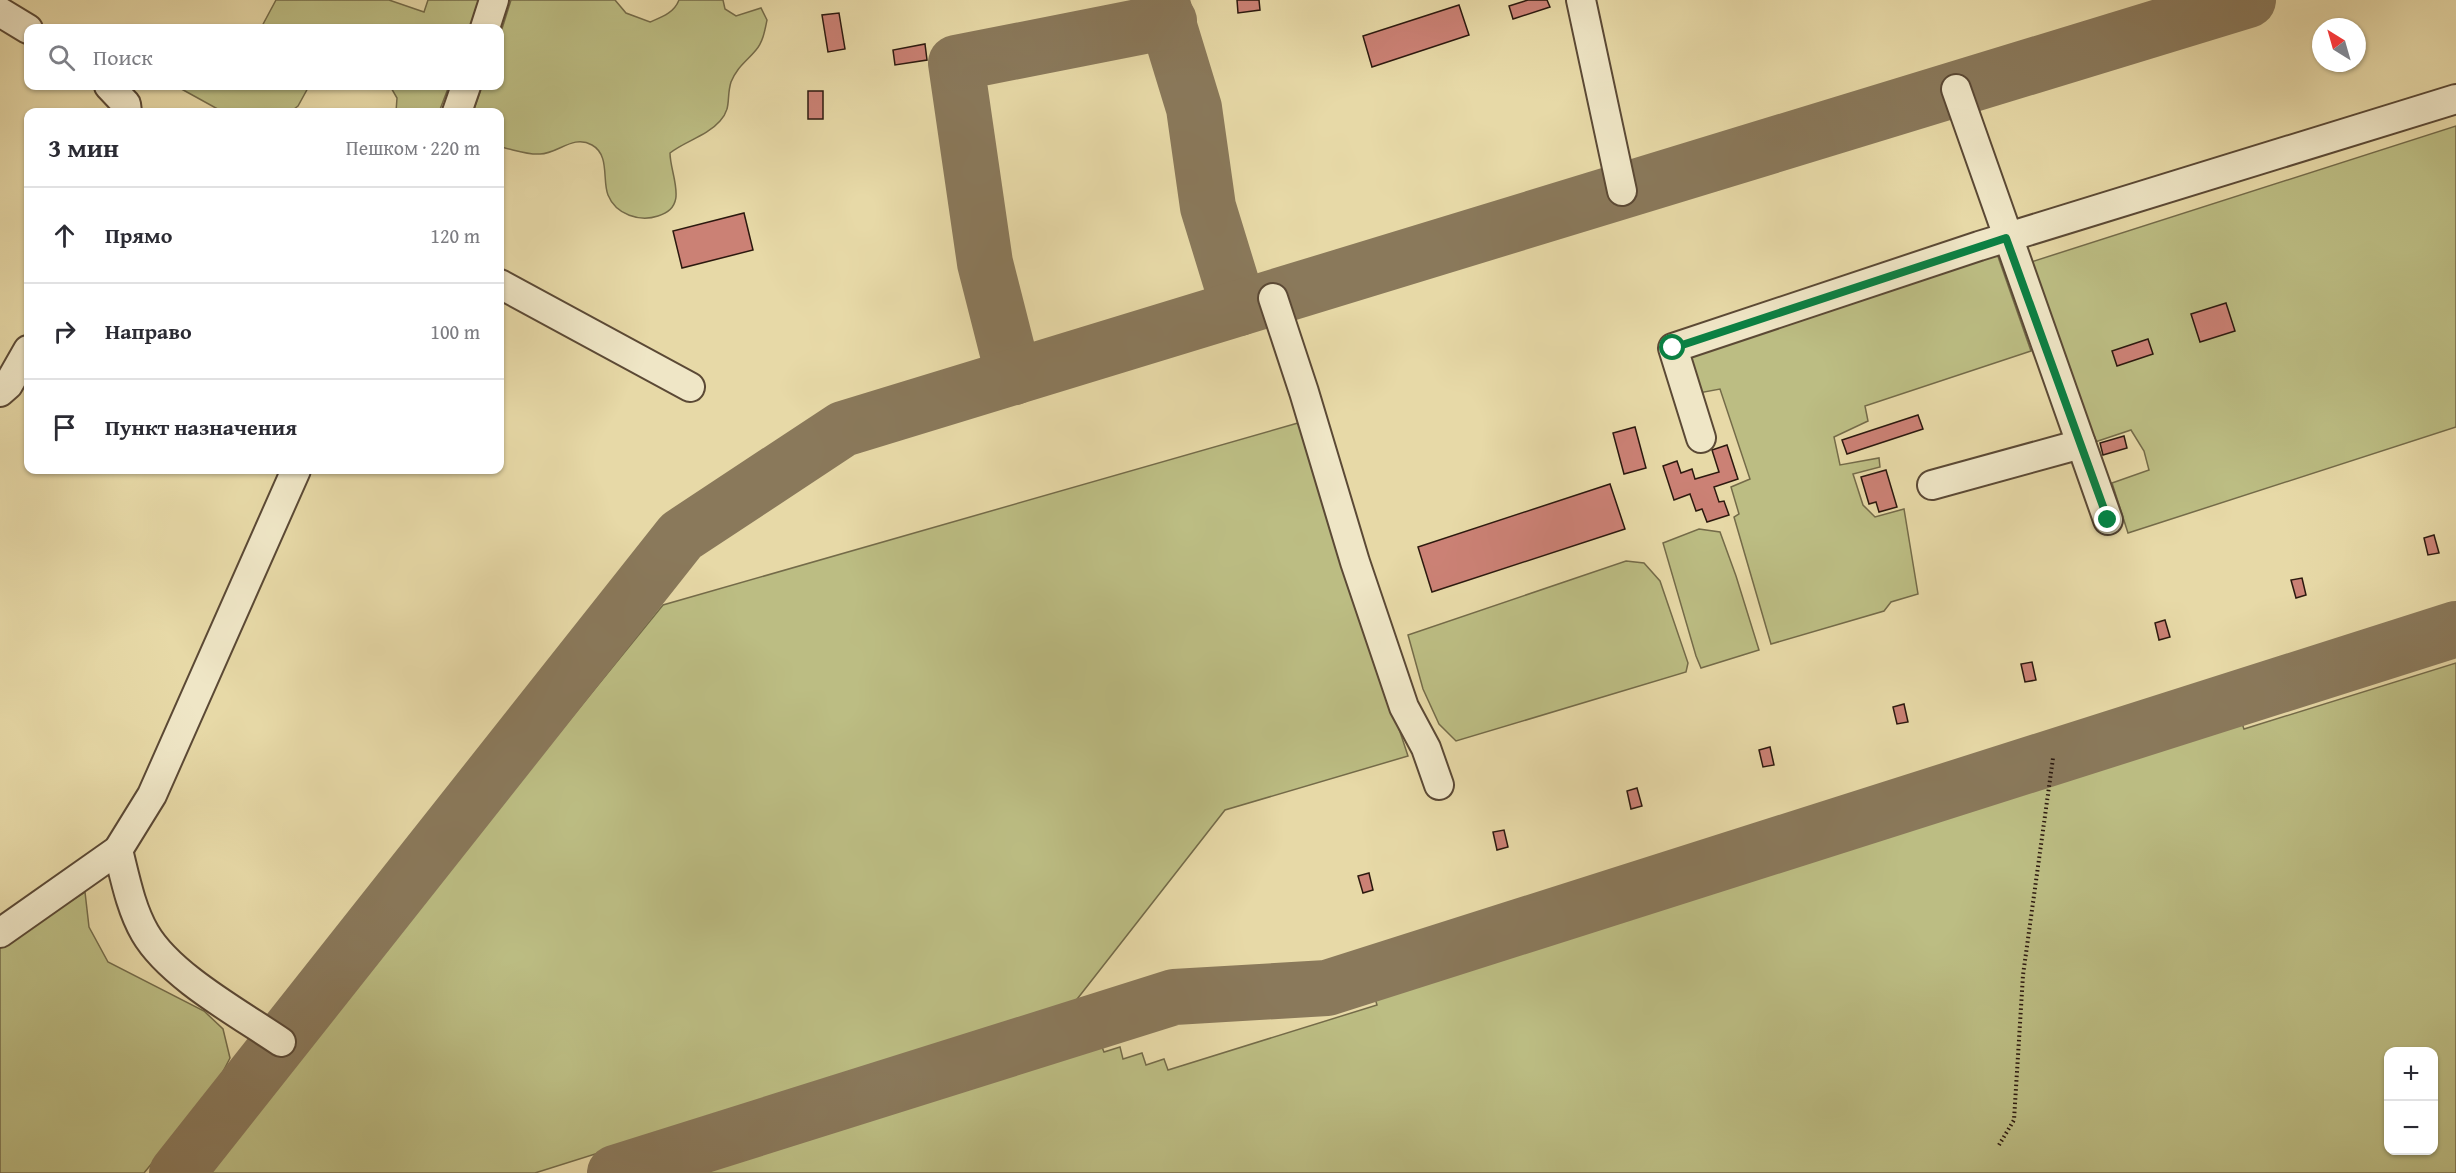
<!DOCTYPE html>
<html lang="ru">
<meta charset="utf-8">
<style>
body{margin:0;font-family:"Gentium Book Plus",serif;background:#f7f7f7;color:#2b2b33}
.controls{position:absolute;right:18px;bottom:18px;display:grid;overflow:hidden;border-radius:12px;box-shadow:0 2px 4px #0004}
.controls button{width:54px;height:54px;display:grid;place-items:center;padding:0;border:0;border-bottom:2px solid #e1e1e2;background:#fff;color:#2b2b33;font:30px sans-serif}
.compass{position:absolute;left:2312px;top:18px;width:54px;height:54px;border-radius:50%;background:#fff;box-shadow:0 2px 4px #0004;rotate:323deg}
.stop{position:absolute;width:18px;height:18px;margin:-14px;border:4px solid #0b8043;border-radius:50%;background:#fff}
.stop.end{background:#0b8043;border-color:#fff;box-shadow:0 2px 6px #0008}
.list{margin:0;padding:0;list-style:none}
h2{display:flex;justify-content:space-between;align-items:center;height:78px;margin:0;padding:0 24px;font-size:26px}
h2 small{font-size:20px;font-weight:400;color:#7c7c81}
.list li{display:grid;grid-template-columns:39px 1fr auto;gap:18px;align-items:center;box-sizing:border-box;height:96px;padding:0 24px;border-top:2px solid #e1e1e2}
.list b{display:block;font-size:22px;white-space:nowrap}
.list em{font-size:20px;font-style:normal;color:#7c7c81}
.icon{flex:none;width:33px;height:33px;fill:none;stroke:currentColor;stroke-width:2;stroke-linecap:round;stroke-linejoin:round}
.map{position:relative;flex:none;width:2456px;height:1173px;overflow:hidden}
.search{position:absolute;background:#fff;box-shadow:0 2px 4px #0004;left:24px;top:24px;width:480px;height:66px;display:flex;align-items:center;gap:15px;box-sizing:border-box;padding:0 21px;border-radius:12px;color:#7c7c81;font-size:22px}
.panel{position:absolute;background:#fff;box-shadow:0 2px 4px #0004;left:24px;top:108px;width:480px;height:366px;border-radius:12px}
.map>svg:first-child{display:block}
.green{fill:#bcbd83;stroke:#746b49;stroke-width:1.5;fill-rule:evenodd}
.lines{fill:none;stroke-linecap:round;stroke-linejoin:round}
.taxiway{stroke:#8a795b;stroke-width:56}
.building{fill:#cb8175;stroke:#2c190f;stroke-width:1.5}
.minor-casing{stroke:#5b4935;stroke-width:32}
.path{stroke:#2c190f;stroke-width:4;stroke-dasharray:1.5 3;stroke-linecap:butt}
.minor{stroke:#efe6c6;stroke-width:28}
.route{stroke:#0b8043;stroke-width:8}
</style>
<div class="map">
<svg width="2456" height="1173" viewBox="0 0 2456 1173">
<rect width="100%" height="100%" fill="#e7d9a7"/>
<filter id="stains"><feTurbulence type="fractalNoise" baseFrequency=".00333" numOctaves="4"/><feColorMatrix values="0 0 0 0 .2 0 0 0 0 .09 0 0 0 0 .02 0 0 0 .5 -.17"/></filter>
<radialGradient id="worn" r=".72"><stop offset=".6" stop-color="#630" stop-opacity="0"/><stop offset="1" stop-color="#630" stop-opacity=".3"/></radialGradient>
<g class="green">
<polygon points="276,0 389,0 424,12 428,0 483,0 472,28 261,28"/>
<path d="M511,0H615L626,13L650,22C662,17 674,13 679,0H723L725,9L736,16L761,8L767,20C765,30 763,42 756,50C746,62 737,67 731,82C726,98 732,108 720,121C707,136 685,141 670,153C670,175 690,207 658,216C640,222 616,215 608,195C602,180 610,155 592,145C573,134 558,154 540,154C527,155 512,149 500,147V112H473L482,86H500V35Z"/>
<polygon points="176,86 309,86 298,106 290,112 223,112"/>
<polygon points="390,86 449,86 439,112 396,112 397,98"/>
<polygon points="2456,126 2456,427 2128,533 2112,483 2149,470 2144,451 2131,430 2095,442 2028,263"/>
<polygon points="1995,248 2031,351 1865,406 1868,421 1834,437 1840,465 1879,458 1880,467 1853,474 1863,505 1875,517 1904,509 1918,594 1891,602 1884,611 1771,644 1734,517 1739,514 1731,487 1750,479 1720,389 1699,393 1688,352"/>
<polygon points="1298,423 1408,756 1225,810 1074,1003 535,1173 201,1173 663,605"/>
<polygon points="1699,529 1720,532 1736,576 1759,650 1701,668 1696,656 1663,543"/>
<polygon points="1626,561 1644,563 1660,581 1688,663 1686,672 1456,741 1439,724 1423,689 1408,635"/>
<path d="M2456,663V1173H685L1100,1042L1104,1052L1120,1047L1123,1059L1142,1053L1146,1065L1164,1059L1168,1070L1377,1005L1372,988L2239,715L2244,729ZM2388,1052H2434V1150H2388Z"/>
<polygon points="85,892 89,927 108,962 204,1011 223,1029 230,1058 216,1085 144,1173 0,1173 0,946"/>
</g>
<g class="lines">
<g class="taxiway">
<polyline points="1161,0 1194,108 1208,207 1239,308"/>
<polyline points="1014,377 985,263 956,63 1169,21"/>
<polyline points="177,1173 681,536 843,429 2248,0"/>
<polyline points="615,1173 1174,997 1327,988 2456,629"/>
</g>
</g>
<g class="building">
<polygon points="1237,0 1259,0 1260,10 1238,13"/>
<polygon points="1528,0 1547,0 1550,7 1513,19 1509,6"/>
<polygon points="1459,5 1469,35 1372,67 1363,36"/>
<polygon points="839,13 845,49 828,52 822,15"/>
<polygon points="925,44 927,60 895,65 893,50"/>
<rect x="808" y="91" width="15" height="28"/>
<polygon points="744,213 753,250 682,268 673,231"/>
<polygon points="2226,303 2235,331 2200,342 2191,314"/>
<polygon points="2148,339 2153,354 2117,366 2112,351"/>
<polygon points="1918,415 1923,429 1847,454 1842,440"/>
<polygon points="1635,427 1646,468 1624,474 1613,433"/>
<polygon points="2124,436 2127,448 2103,455 2100,443"/>
<polygon points="1727,445 1738,479 1714,487 1719,502 1724,501 1729,515 1707,522 1702,509 1696,511 1690,494 1674,500 1663,466 1677,461 1681,473 1692,469 1695,479 1719,472 1712,450"/>
<polygon points="1886,470 1897,507 1879,512 1876,502 1869,504 1861,477"/>
<polygon points="1610,484 1625,529 1432,592 1418,547"/>
<polygon points="2434,535 2439,553 2428,555 2424,538"/>
<polygon points="2302,578 2306,595 2296,598 2291,580"/>
<polygon points="2165,620 2170,637 2159,640 2155,623"/>
<polygon points="2032,662 2036,680 2025,682 2021,664"/>
<polygon points="1904,704 1908,722 1897,724 1893,707"/>
<polygon points="1770,747 1774,765 1763,767 1759,750"/>
<polygon points="1637,788 1642,806 1631,809 1627,791"/>
<polygon points="1504,830 1508,847 1497,850 1493,832"/>
<polygon points="1369,873 1373,890 1363,893 1358,876"/>
</g>
<g class="lines">
<g class="minor-casing">
<g id="minor">
<polyline points="1581,0 1622,191"/>
<polyline points="0,12 28,29"/>
<polyline points="485,28 494,0"/>
<polyline points="109,86 126,104 127,112"/>
<polyline points="1956,89 2108,520"/>
<polyline points="457,112 466,86"/>
<polyline points="500,284 690,387"/>
<polyline points="1273,298 1304,392 1355,562 1404,707 1426,748 1439,785"/>
<polyline points="0,392 8,385 28,350"/>
<polyline points="1701,438 1673,348 1979,246 2456,99"/>
<polyline points="1932,485 2081,444"/>
<path d="M118,850C125,878 131,909 145,933C170,976 240,1014 281,1042"/>
<polyline points="0,933 118,850 152,795 296,470"/>
</g>
</g>
<polyline class="path" points="1999,1145 2014,1120 2023,975 2053,758"/>
<use href="#minor" class="minor"/>
</g>
<g class="lines">
<polyline class="route" points="1673,348 2006,238 2108,520"/>
</g>
<rect width="100%" height="100%" filter="url(#stains)"/>
<rect width="100%" height="100%" fill="url(#worn)"/>
</svg>
<div class="controls">
<button>+</button>
<button>−</button>
</div>
<svg class="compass" viewBox="-18 -18 36 36"><path d="M0-13l5 13h-10z" fill="#e53935"/><path d="M0 13l5-13h-10z" fill="#7c7c81"/></svg>
<div class="stop" style="left:1673px;top:348px"></div>
<div class="stop end" style="left:2108px;top:520px"></div>
<div class="search"><svg class="icon" aria-label="search" viewBox="0 0 24 24"><circle cx="10" cy="10" r="6"/><path d="M15 15l6 6"/></svg>Поиск</div>
<section class="panel">
<h2>3 мин<small>Пешком · 220 m</small></h2>
<ul class="list">
<li><svg class="icon" aria-label="ahead" viewBox="0 0 24 24"><path d="M12 20V5M6 11l6-6 6 6"/></svg><div><b>Прямо</b></div><em>120 m</em></li>
<li><svg class="icon" aria-label="right" viewBox="0 0 24 24"><path d="M7 20v-9h11M14 6l5 5-5 5"/></svg><div><b>Направо</b></div><em>100 m</em></li>
<li><svg class="icon" aria-label="arrive" viewBox="0 0 24 24"><path d="M6 21V4h12l-3 4 3 4H6"/></svg><div><b>Пункт назначения</b></div></li>
</ul>
</section>
</div>
